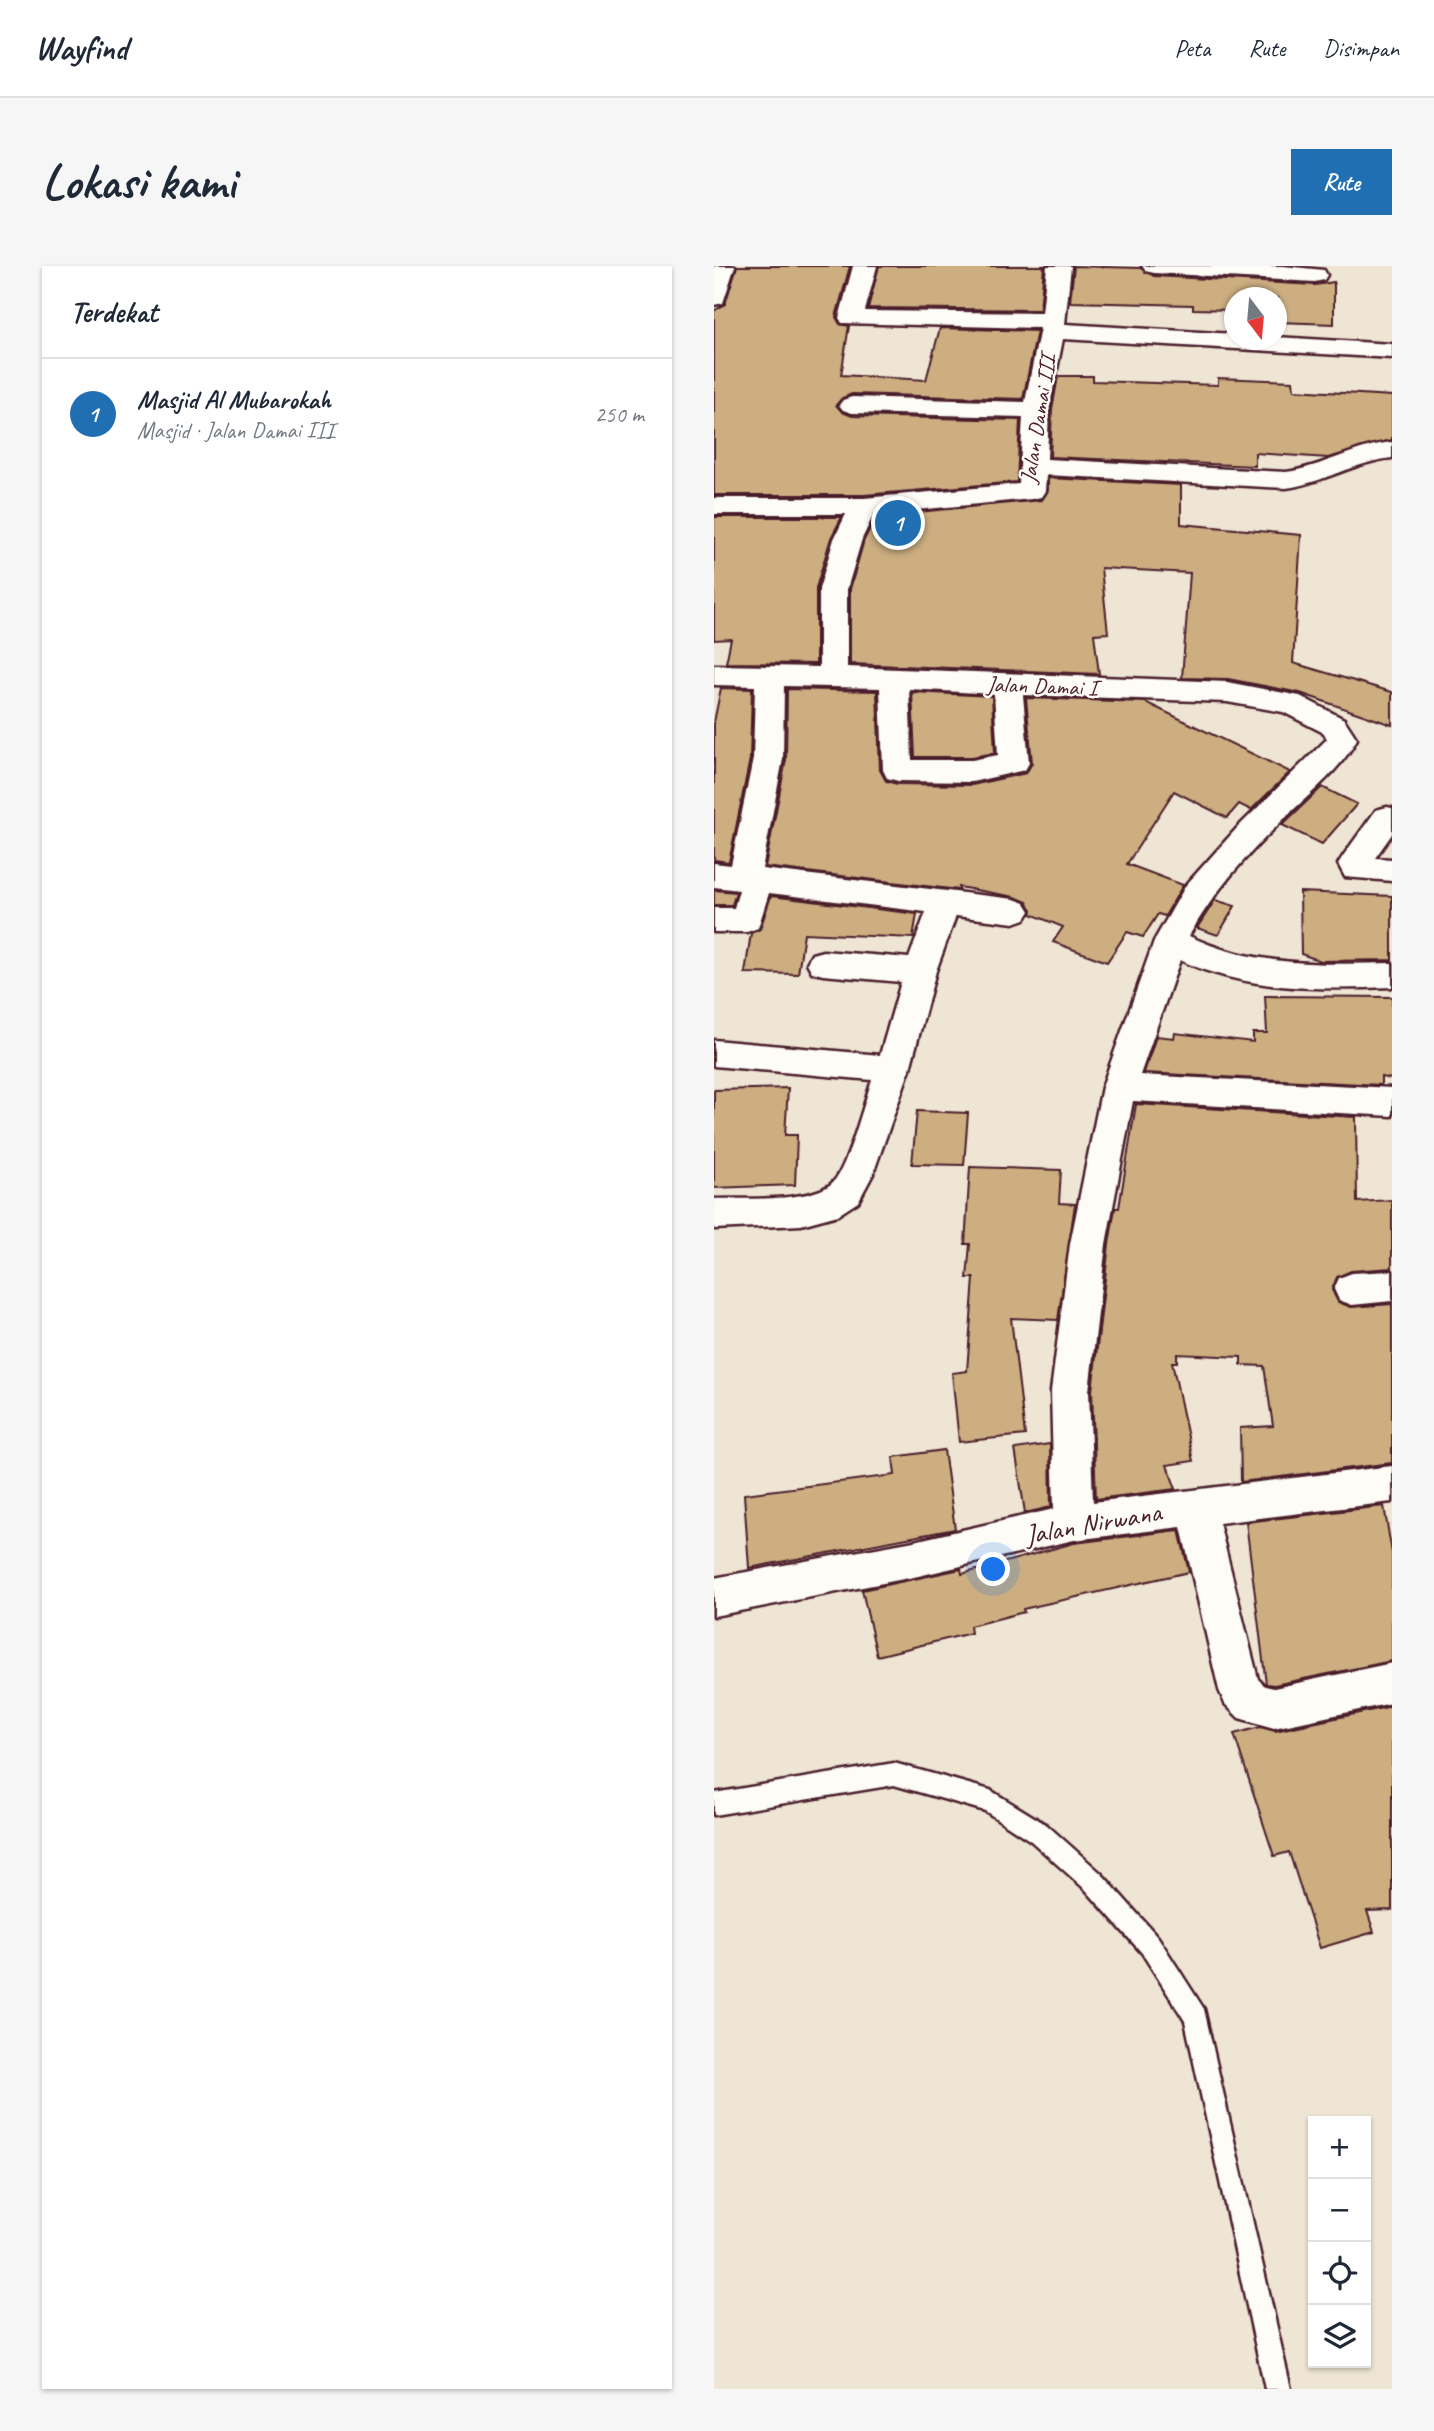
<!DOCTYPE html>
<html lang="id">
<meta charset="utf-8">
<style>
body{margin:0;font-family:Caveat,sans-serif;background:#f6f6f7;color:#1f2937}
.controls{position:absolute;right:21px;bottom:21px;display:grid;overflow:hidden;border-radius:0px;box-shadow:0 2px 5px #0004}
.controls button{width:63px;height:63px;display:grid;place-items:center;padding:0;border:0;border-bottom:2px solid #e0e1e3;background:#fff;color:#1f2937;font:35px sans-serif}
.compass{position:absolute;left:510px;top:21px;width:63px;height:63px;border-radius:50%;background:#fff;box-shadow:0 2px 5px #0004;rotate:164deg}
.you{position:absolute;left:280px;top:1304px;width:24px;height:24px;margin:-18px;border:5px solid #fff;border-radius:50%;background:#1a73e8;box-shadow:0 0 0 10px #1a73e833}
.badge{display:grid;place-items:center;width:46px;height:46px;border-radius:50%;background:#1f6fb2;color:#fff;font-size:23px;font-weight:700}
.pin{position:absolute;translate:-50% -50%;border:4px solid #fff;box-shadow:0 2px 7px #0006}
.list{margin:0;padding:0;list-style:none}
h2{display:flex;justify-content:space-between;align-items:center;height:91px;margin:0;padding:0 28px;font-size:30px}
h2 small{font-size:23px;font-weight:400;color:#747a83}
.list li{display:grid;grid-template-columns:46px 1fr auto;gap:21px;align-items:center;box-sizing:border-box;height:112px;padding:0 28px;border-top:2px solid #e0e1e3}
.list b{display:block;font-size:26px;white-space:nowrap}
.list p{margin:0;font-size:23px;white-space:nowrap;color:#747a83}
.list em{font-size:23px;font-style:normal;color:#747a83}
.icon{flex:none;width:38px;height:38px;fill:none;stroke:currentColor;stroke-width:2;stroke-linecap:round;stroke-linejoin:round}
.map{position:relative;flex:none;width:678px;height:2123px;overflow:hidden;border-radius:0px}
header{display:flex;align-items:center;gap:42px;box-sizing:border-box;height:98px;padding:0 35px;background:#fff;border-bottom:2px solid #e0e1e3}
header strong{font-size:33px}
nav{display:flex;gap:38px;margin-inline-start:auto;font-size:24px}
.intro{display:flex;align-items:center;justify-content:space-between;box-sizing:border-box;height:168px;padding:0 42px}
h1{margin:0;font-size:49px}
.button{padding:18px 32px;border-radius:0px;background:#1f6fb2;color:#fff;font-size:24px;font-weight:700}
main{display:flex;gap:42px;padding:0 42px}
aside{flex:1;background:#fff;border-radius:0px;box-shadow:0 2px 5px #0004}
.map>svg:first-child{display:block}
.building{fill:#ccae81;stroke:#4a1f2b;stroke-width:2}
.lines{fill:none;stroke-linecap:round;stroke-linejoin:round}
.service-casing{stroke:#4a1f2b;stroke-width:5}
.minor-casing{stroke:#4a1f2b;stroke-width:5}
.service{fill:#fdfcf7;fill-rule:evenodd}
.minor{fill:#fdfcf7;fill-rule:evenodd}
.labels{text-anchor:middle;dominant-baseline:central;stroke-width:5;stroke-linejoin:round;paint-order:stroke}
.far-street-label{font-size:23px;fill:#4a1f2b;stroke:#fdfcf7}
.street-label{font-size:28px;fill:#4a1f2b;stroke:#fdfcf7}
</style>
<header>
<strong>Wayfind</strong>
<nav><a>Peta</a><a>Rute</a><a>Disimpan</a></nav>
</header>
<div class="intro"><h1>Lokasi kami</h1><a class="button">Rute</a></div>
<main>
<aside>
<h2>Terdekat<small></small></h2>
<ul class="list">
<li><span class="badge">1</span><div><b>Masjid Al Mubarokah</b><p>Masjid · Jalan Damai III</p></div><em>250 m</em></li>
</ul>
</aside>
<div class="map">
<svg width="678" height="2123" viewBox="0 0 678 2123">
<rect width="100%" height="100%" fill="#eee5d4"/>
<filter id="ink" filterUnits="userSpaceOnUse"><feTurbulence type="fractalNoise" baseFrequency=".0143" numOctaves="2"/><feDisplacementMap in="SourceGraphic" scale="14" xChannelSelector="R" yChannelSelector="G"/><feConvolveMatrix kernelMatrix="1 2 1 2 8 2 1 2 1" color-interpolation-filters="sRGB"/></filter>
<g filter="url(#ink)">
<g class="building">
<polygon points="23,0 136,0 122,51 126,58 135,60 127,109 212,114 226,62 323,65 309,133 138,128 128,132 122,139 128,146 138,150 306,154 303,216 150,229 0,229 0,45 11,38"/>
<polygon points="165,0 330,0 326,44 154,42"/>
<polygon points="360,0 426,2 440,10 601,19 620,16 620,58 563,56 563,32 521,32 521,44 479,43 479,39 356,36"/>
<polygon points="344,110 379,110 379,115 504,119 504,112 579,115 580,124 678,130 678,174 614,192 541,187 541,200 336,191 338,144"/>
<polygon points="334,212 467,219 467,258 587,269 579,397 678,426 678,459 586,427 514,413 468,412 476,307 387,302 394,367 380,368 385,408 136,398 136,323 150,274 162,250 328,234 334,225"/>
<polygon points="0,251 128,251 117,272 102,322 102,398 12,397 17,373 0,374"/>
<polygon points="7,422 38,423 36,493 15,596 0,594 0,456"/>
<polygon points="73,423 163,425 166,504 172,515 183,518 258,519 312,507 318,497 312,432 431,436 576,506 537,544 525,538 513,552 460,525 413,598 469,619 451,650 444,648 429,671 413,666 393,696 339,676 349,661 317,648 318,644 313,636 301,631 245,621 245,624 51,601 72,494"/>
<polygon points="198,426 278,430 281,487 258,491 201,491"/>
<polygon points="608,521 643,538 608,578 568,559"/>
<polygon points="0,624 22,626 18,639 0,639"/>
<polygon points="586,626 678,630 678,694 607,695 587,688"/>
<polygon points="57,630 203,648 199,672 90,667 84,708 31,707 37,667 46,663"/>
<polygon points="501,634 521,640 504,669 483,662"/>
<polygon points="551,730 678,731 678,813 667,811 667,819 430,807 442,770 460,772 461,767 539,776 539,767 553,767"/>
<polygon points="74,822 71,869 83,869 81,919 0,922 0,824"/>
<polygon points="422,838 642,851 643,936 678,934 678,1002 637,1005 623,1011 618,1024 624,1036 637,1041 678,1038 678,1197 527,1216 526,1162 559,1160 550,1100 527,1099 527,1091 463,1088 463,1096 458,1096 479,1195 453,1199 462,1223 382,1233 378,1125 395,978 401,942 405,942"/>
<polygon points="203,845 254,847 250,899 198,898"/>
<polygon points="256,901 347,904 345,937 361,938 344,1054 297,1052 311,1169 245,1176 238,1107 253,1105 260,1012 253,1012 256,978 251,978"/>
<polygon points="336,1178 337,1241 311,1247 301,1183"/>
<polygon points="230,1184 241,1263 35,1302 30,1228 181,1209 179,1191"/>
<polygon points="670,1240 678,1287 678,1395 560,1419 552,1418 532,1256"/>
<polygon points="465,1264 475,1306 309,1343 310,1346 256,1360 257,1367 163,1390 148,1324 247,1303 248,1308 360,1277"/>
<polygon points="678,1440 678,1644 653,1645 660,1666 606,1682 575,1586 560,1590 520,1468 546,1461 561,1465"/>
</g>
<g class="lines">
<g class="service-casing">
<polygon id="service" points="180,1497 276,1524 333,1559 388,1608 444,1671 490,1743 577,2123 551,2123 471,1755 428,1687 372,1624 317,1575 271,1545 180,1519 0,1549 0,1527"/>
</g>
<g class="minor-casing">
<g id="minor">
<polygon points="0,0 21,0 9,37 0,39"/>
<path d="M139,0H163L151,45L328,47L333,0H357L351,58L520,68V74H562V71L678,78V92L349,73L335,144L333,193L572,206C609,201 641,180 678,176V192C641,196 609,217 572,222L332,209L331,225L327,231L318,233L160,248L148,273L133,323V401L513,416L586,430L630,453L643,473C627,503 599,525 574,549C536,586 501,623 475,670C538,700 609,699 678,697V721C607,724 531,725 466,694L426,809L678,822V850L419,835L392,978L375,1125L379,1236L678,1200V1236L505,1257L544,1413L551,1420L560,1422L678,1397V1437L560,1462L525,1452L511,1438L505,1424L467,1261L360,1274L200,1311L0,1350V1312L200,1275L340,1243L337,1125L356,978L388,821L440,675L472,619L523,562L613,473L610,467L569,446L513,436L309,429L315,497L311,504L258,516L184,515L173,512L169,504L166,422L70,420L69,493L48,603L300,633L311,637L316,645L311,653L300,657L242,650L222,705L196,803L159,908L144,936L124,949L87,959L0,963V933C29,932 101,937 120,915C134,899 150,837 158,814L0,800V774L166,789L187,716L109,709L98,706L93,697L98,688L109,685L195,692L212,646L55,627L44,662L33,666H0V642H20L25,624L0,621V597L17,599L39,493L41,420L0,419V399L105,401V323L120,273L132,248H0V232H150L305,218L309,151L138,147L129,144L125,139L129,134L138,131L311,136L326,62L128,57L125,52ZM195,423L280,428L284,489L258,494H198Z"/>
<polygon points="428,0 569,0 610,4 613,9 610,14 601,16 440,7 432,5"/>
<polygon points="673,541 678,542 678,568 661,592 678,593 678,615 631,611 624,598 629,590 662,544"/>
<polygon points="678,1005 678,1035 638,1039 625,1034 620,1023 625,1012 638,1007"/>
</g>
</g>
<use href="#service" class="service"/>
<use href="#minor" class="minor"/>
</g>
</g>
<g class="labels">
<g class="far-street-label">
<text transform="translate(324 153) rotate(-81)">Jalan Damai III</text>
<text transform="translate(328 420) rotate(2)">Jalan Damai I</text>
</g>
<g class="street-label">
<text transform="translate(379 1257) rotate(-10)">Jalan Nirwana</text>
</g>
</g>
</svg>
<div class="controls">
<button>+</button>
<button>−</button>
<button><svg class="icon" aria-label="locate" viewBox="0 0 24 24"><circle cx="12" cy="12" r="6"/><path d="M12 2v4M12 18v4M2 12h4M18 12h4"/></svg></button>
<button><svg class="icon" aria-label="layers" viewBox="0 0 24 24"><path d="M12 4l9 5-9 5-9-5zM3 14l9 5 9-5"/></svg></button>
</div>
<svg class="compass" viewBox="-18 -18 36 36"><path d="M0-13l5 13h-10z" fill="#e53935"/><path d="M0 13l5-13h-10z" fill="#747a83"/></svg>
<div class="you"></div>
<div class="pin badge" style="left:184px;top:257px">1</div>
</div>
</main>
